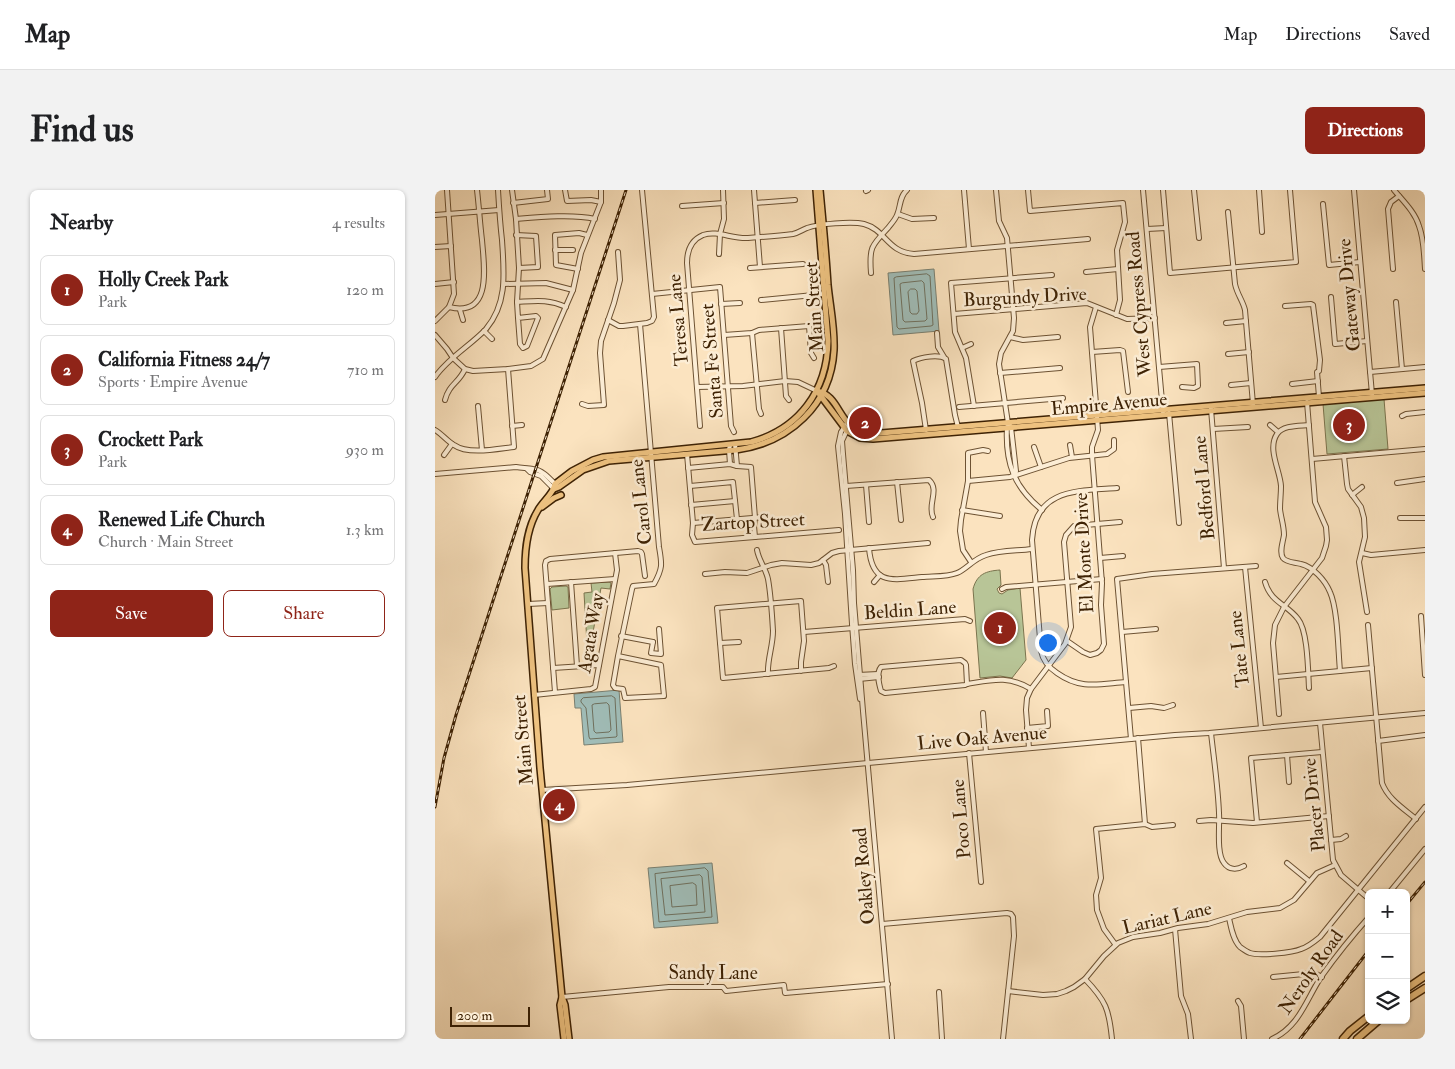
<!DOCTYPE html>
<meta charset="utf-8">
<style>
body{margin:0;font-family:"IM FELL Double Pica",serif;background:#f2f2f2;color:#202124}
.controls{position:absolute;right:15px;bottom:15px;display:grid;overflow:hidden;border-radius:8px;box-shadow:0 1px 4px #0004}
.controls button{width:45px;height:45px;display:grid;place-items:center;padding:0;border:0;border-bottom:1px solid #e0e0e0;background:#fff;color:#202124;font:25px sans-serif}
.scale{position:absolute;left:15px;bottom:12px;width:80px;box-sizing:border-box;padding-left:5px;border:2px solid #3e2204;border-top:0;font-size:14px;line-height:18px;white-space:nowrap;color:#3e2204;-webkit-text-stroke:4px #fcedd5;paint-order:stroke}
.you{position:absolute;left:612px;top:452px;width:18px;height:18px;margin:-12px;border:4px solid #fff;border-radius:50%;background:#1a73e8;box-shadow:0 0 0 8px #1a73e833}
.badge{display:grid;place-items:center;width:32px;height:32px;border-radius:50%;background:#8f2418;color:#fff;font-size:16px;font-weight:700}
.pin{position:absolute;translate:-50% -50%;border:2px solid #fff;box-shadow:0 1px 5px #0006}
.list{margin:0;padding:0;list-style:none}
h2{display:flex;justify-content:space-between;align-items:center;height:65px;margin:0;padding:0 20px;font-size:21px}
h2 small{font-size:16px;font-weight:400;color:#757577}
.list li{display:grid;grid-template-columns:32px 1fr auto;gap:15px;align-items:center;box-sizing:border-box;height:70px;margin:0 10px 10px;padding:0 10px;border:1px solid #e0e0e0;border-radius:8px}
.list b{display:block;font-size:19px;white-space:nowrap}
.list p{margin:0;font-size:16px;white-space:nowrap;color:#757577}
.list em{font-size:16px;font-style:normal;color:#757577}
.actions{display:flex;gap:10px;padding:15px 20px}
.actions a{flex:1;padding:11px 0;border:1px solid #8f2418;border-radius:8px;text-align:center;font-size:18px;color:#8f2418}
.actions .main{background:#8f2418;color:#fff}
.icon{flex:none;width:28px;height:28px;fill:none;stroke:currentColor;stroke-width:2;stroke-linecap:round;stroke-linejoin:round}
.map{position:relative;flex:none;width:990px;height:849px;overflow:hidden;border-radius:8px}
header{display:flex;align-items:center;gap:30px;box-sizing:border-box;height:70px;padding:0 25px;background:#fff;border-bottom:1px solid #e0e0e0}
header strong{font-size:24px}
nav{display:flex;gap:28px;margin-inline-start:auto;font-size:18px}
.intro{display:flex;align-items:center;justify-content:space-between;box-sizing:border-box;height:120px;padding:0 30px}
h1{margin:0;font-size:35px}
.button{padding:12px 22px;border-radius:8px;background:#8f2418;color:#fff;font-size:18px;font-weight:700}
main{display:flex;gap:30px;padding:0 30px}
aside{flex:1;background:#fff;border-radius:8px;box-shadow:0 1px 4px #0004}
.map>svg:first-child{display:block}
.green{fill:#b8c597;stroke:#7b744e}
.water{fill:#a0bdb8;stroke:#797f70}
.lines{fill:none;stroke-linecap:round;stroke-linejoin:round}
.shore{stroke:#6f705e;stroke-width:1}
.minor-casing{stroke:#6d5233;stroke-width:6}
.major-casing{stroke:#3e2204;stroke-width:8}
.highway-casing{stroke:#3e2204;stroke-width:9}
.minor{stroke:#fcedd5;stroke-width:4}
.major{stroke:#eec280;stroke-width:5}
.highway{stroke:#eec280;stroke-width:6}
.rail-casing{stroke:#3e2204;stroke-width:3}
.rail{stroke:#fcedd5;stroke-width:1;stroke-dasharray:4;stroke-linecap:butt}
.labels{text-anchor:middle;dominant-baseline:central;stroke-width:5;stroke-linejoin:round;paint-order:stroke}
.street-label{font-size:19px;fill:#3e2204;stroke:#fcedd5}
</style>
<header>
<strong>Map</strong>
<nav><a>Map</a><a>Directions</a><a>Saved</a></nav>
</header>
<div class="intro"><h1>Find us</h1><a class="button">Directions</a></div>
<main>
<aside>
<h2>Nearby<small>4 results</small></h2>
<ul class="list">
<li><span class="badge">1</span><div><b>Holly Creek Park</b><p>Park</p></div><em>120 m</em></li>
<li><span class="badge">2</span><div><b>California Fitness 24/7</b><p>Sports · Empire Avenue</p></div><em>710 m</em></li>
<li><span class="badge">3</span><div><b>Crockett Park</b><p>Park</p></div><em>930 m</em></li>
<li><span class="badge">4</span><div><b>Renewed Life Church</b><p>Church · Main Street</p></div><em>1.3 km</em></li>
</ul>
<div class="actions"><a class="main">Save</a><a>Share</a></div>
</aside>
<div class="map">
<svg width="990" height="849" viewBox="0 0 990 849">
<rect width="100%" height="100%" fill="#fbe3bf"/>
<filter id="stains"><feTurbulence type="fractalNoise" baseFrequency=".004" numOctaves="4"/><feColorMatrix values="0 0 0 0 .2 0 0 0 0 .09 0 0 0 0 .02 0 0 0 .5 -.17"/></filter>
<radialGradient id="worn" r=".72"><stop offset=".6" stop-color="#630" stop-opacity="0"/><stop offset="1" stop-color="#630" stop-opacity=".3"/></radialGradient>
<g class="green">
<polygon points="949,209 953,259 892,264 888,214"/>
<path d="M565,380L566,395L562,399L564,403L567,404L573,400L585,398L591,470L577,488L565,486L545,488L538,399C542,384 551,381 565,380Z"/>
<polygon points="174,392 176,393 175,399 166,398 155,459 155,471 153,471 149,403 157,402 156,393"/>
<polygon points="131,396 133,397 134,418 117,420 115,399 117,397"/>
</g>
<g class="water">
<polygon points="499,79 504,141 458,145 453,83"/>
<polygon points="184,500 188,552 149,555 146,518 140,518 139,504"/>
<polygon points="277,673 283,733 219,738 213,678"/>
</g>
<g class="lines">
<g class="shore">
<polygon points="492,84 495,86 498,135 496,136 464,139 462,137 459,88 461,87"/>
<polygon points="487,91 489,93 492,129 490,131 470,132 468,130 465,94 467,93"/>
<polygon points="476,99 480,99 482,101 484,121 482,124 477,124 475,122 473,102"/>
<polygon points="177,506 180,508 182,546 181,547 155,549 154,547 151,518 146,512 146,510 148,508"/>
<polygon points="172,513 174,515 176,540 174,542 161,543 159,541 157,515 159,514"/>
<polygon points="270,678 273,681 277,727 224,732 220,684"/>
<polygon points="265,685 267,687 270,722 230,725 226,689"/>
<polygon points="258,693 261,695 262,715 237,717 235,696"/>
</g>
<g class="minor-casing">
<g id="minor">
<polyline points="77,0 81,29 84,78 82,112 83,128 85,154 88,158 92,156 103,128 101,126 83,128"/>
<polyline points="130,0 132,11 156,10 166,12"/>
<polyline points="319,0 325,77"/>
<polyline points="529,0 534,59"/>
<polyline points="561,0 564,31 572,48 579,128 578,141 566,163 564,174 573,233 576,237 581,281 580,286"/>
<polyline points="593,0 595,21 688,13 690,32 682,60 685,110 681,125"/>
<polyline points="708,0 728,222"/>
<polyline points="728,0 735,83 861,72 855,0"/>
<polyline points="759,0 764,48"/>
<polyline points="824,0 827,42"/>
<polyline points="919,0 937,204"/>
<path d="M959,0C968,11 980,22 984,36C989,49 989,65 990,79"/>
<polyline points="431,1 433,0"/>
<polyline points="78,13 113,9 112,0"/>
<polyline points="320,13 360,10"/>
<polyline points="888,14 894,75 925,72"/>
<polyline points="247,16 289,13"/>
<path d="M793,22L800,94C802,104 808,111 810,120L818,214"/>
<polyline points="463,24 477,29 499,28"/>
<polyline points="0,25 64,20"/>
<path d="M81,29C105,27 138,24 160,29"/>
<polyline points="712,39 731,38"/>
<polyline points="81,45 101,46 103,76 103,77 84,78"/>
<polyline points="0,57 16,56"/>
<polyline points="120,60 138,60"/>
<polyline points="284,64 285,44 289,29 288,0"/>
<polyline points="315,78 368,74"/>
<polyline points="143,79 121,75 120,45 144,43 152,45"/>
<polyline points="958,79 953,19 956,12 964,6"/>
<polyline points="651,82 683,79"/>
<path d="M436,83C434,58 436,56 453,38C456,34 460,30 462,25C466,16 464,7 472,0"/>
<polyline points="0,94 19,92"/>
<polyline points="69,94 111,93 138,100"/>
<polyline points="217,104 285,97 296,236 299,242"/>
<polyline points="896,107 900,154 932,151"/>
<polyline points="326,110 389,104"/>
<path d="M82,112C101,111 113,109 131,117"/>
<polyline points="961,112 967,179"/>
<polyline points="286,114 305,113"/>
<polyline points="850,116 876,114 878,115 885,170 884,181 882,182 884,207"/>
<path d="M14,117C58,128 49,76 47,50C45,34 44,17 42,0"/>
<polyline points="25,120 28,130"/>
<polyline points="519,124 652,113 692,129 720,128"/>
<polyline points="173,130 184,136 188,136 212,133 217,131 219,127 207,0"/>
<polyline points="0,131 14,117 19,104 12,0"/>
<polyline points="791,133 811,131"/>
<polyline points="346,138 351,206 354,210"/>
<polyline points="49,141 57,149"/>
<polyline points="317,143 324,219 326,224"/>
<polyline points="502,143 503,157 509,167"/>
<polyline points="0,145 12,159 18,168 30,179 38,181 73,179 96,176 108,169 138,100 146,63 166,12 166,0"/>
<polyline points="289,145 317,143 324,140 374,136 376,163 379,168"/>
<polyline points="575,147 588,150 623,147"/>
<polyline points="527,158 536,154"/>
<polyline points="657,162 685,160 688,161 693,202"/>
<polyline points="793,164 814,162"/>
<polyline points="724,177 762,174 763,196 759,198 747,197"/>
<polyline points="935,182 990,177"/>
<polyline points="565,183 625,178"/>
<path d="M0,187C14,167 35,156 51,139C73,113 69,82 67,50C65,33 64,17 63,0"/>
<polyline points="857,194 883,191"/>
<polyline points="796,195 816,193"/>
<polyline points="262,197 308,196 350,191 363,192 382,201"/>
<path d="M10,210C14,194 24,193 30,179"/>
<polyline points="147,214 153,216 169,215 165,163 166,151 179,113 185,90 183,62"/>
<polyline points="43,216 47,260"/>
<polyline points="539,216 531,168 520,142 516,93 617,85"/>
<polyline points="524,217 628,208"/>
<polyline points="776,219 789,378"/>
<polyline points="734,223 744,333"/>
<polyline points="967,226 971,224 990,222"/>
<polyline points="412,233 406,242 403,256 410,324 417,434 420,474 425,509"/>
<polyline points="835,235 843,242"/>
<path d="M874,235C864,236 848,235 842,244C832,259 845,280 846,296C846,304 845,311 845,319C846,328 849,336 849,345C848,352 844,362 848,368C852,373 860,372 866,374C878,377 890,390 895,402C903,420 903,460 905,481"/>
<polyline points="77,236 87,235"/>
<path d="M265,236L252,73C252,61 256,50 268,45C282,40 297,49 313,48C328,47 343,46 358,44C363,43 367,40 372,38C383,34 417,31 429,34C451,40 452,62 479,64L653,49"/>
<polyline points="414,236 407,251 408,264 418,380 419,413 428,521 457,849"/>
<path d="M572,237C570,273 579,297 607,320"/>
<polyline points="778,239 813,237"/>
<path d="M0,240C7,244 12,251 19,255C33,265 62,259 79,257L73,179"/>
<path d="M491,240L487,213L478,171C486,167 504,164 511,169L520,225L523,237"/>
<polyline points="300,254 302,276"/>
<polyline points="635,255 637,267"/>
<polyline points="599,257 606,277"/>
<polyline points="252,264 258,333 257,345 260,352 404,340"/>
<polyline points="9,265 17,254"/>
<polyline points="909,266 912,294 913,299 926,317 929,328 930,347 924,372 932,422"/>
<polyline points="877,269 990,259"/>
<polyline points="295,274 294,260 295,255"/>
<polyline points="253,278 295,274 302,276 316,277 320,328 319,336 320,347"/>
<polyline points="92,279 95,282 106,286 119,299"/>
<path d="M0,284L81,277C87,278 93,278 98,279C108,280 115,289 122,296"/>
<polyline points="533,291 575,287 634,268 672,264 679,259 679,250"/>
<polyline points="462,292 466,330"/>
<polyline points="962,293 990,289"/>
<polyline points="431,295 434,332"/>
<polyline points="255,296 298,292 302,329"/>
<path d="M411,296L494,290C505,300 492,315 498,327"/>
<path d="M682,298C643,301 600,298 597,350L606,461C608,471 613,477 622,483C646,500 664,494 691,492"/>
<polyline points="917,305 927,297"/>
<polyline points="256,315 300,311"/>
<polyline points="527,320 565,326"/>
<polyline points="965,328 990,328"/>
<polyline points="258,333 330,327"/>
<path d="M434,358C437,396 458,390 487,387C498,386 512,387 522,383C532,379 538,369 551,365C566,360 582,361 597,359"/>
<path d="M322,360C324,371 331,379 333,389C336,406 337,424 338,441C338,456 332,470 333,484"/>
<polyline points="927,363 936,365 990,360"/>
<polyline points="665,368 688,366"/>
<polyline points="388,370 391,375 393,392"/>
<polyline points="536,372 528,360 525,341 526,330 533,291 533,263 548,260 553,261"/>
<polyline points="810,377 826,538"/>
<polyline points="270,384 290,382 312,383 336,375 347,373 376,375 384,373 397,363 404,361 493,353"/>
<polyline points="136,392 142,476"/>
<polyline points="439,392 445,385"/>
<path d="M830,392C836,413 852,414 863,429C873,441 873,482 874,498"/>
<polyline points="112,394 180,389"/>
<polyline points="567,399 571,397 667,389"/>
<polyline points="93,414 113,413"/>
<polyline points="986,426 990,485"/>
<path d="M933,435L947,593C953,609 968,618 981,629"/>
<polyline points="369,442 530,429 535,431"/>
<polyline points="687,442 721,439"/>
<polyline points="186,446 218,452"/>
<polyline points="632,451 648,462 655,465 662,463 666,460 669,454 666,415 667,393 657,265 657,257 663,240 655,137 661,117"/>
<polyline points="218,452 216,463 226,464 224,439"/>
<polyline points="285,453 304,452"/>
<path d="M183,466L178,495L180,498L188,499L190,508L229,506L226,475L183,466L197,399L198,396L219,394C228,378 227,374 224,357L205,134"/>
<path d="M526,470L530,473L531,475L532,494L530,495L450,503L446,501C444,494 441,483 446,477Z"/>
<polyline points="118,478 164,475"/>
<polyline points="366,481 366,472 369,451 366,411 282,418 288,488 394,478 399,476"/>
<polyline points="423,485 443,484"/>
<polyline points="841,487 937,478"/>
<polyline points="424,489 444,487"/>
<path d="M532,494C557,490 573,485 596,499"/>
<polyline points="120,502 110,375 111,371 115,369 203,361 206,362 207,364 210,386"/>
<polyline points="99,505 156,499 160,497 182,380 180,363"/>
<polyline points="694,518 716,516 729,518 738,515"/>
<polyline points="548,523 551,562"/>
<polyline points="844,524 838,453 840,435 849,417 887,368 891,356 892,350 891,337 880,312 872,212"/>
<polyline points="885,533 898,670 906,685 934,709"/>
<polyline points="592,538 613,536 612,521"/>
<path d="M776,543C779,570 783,597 784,623C785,635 781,663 789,673C794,680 802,680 809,676"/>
<polyline points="703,548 710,634"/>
<polyline points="696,549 682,389 717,384 821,376"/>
<polyline points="943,551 990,545"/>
<polyline points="594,558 591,520 592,508 596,499 630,454 636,437 629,352 631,345 639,336 685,332"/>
<polyline points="534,563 546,692"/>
<polyline points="852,565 854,592"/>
<polyline points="107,600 192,595 740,545 774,543 990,523"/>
<polyline points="764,631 776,630 818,633 894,626"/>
<polyline points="822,632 816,568 887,562"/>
<polyline points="896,650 906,649 911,646"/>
<polyline points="852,673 874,691"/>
<polyline points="954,703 990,659"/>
<path d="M794,728C796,737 798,750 805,757C808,759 812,762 815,763C824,766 857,763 866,759C873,757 879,752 885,747L990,617"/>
<polyline points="447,734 572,723 576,724 578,727 579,746 568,849"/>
<polyline points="740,739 746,806 753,824 756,849"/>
<polyline points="680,754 669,739 662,720 661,705 666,688 661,639 710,634 717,637 738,635"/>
<polyline points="838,787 879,783 887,787"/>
<path d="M650,789C671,811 674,819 677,849"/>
<polyline points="573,801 608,805 622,804 631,801 639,797 650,789 669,766 683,753 698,747 725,743 743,738 773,734 812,722 845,718 859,710 882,683 900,675"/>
<polyline points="504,802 507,849"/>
<polyline points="127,807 234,797 288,797 291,801 349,795 350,803 453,794"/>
<polyline points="803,811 806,816 809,849"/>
<path d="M837,849C864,837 871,810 886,787C901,766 917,746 934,727"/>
</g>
</g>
<g class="major-casing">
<g id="major">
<polyline points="382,201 412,241 425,248 438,249 990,203"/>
<path d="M382,201C407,206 402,239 434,244L990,198"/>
<path d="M119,299L124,297L148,280L174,271L301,260C354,253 396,215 399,160C400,138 395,116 393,95C391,63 388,32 385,0"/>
<polyline points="107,317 119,308 126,305"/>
<polyline points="127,807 130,815 134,849"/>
<path d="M129,849L125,815L127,807L105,578L90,378C90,358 92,338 103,320C108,311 119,303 120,294L137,281L158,270L168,267L316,252C364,239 392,201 393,151L381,0"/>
</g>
</g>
<g class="highway-casing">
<g id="highway">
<polyline points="971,799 990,786"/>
<polyline points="971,810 990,798"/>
<polyline points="908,849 915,841 934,826"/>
<polyline points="922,849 944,830"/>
</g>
</g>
<use href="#minor" class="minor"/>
<use href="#major" class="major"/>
<use href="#highway" class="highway"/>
<g class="rail-casing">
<g id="rail">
<polyline points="0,617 9,568 21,525 191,0"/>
<polyline points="971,715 990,692"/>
<polyline points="865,849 934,760"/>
</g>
</g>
<use href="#rail" class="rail"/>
</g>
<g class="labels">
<g class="street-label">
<text transform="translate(914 105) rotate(-95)">Gateway Drive</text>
<text transform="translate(590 107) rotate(-3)">Burgundy Drive</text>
<text transform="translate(704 114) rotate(-95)">West Cypress Road</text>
<text transform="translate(379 117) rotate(-94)">Main Street</text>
<text transform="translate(243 130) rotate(-95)">Teresa Lane</text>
<text transform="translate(277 171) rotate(-95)">Santa Fe Street</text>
<text transform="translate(674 214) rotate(-5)">Empire Avenue</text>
<text transform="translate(769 298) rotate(-95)">Bedford Lane</text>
<text transform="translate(206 312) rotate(-96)">Carol Lane</text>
<text transform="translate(318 332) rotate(-3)">Zartop Street</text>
<text transform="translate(649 363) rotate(-93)">El Monte Drive</text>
<text transform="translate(475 420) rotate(-4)">Beldin Lane</text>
<text transform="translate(156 443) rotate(-80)">Agata Way</text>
<text transform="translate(804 459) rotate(-96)">Tate Lane</text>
<text transform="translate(547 548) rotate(-5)">Live Oak Avenue</text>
<text transform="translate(88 550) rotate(-95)">Main Street</text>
<text transform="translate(879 615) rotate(-96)">Placer Drive</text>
<text transform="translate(526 629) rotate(-95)">Poco Lane</text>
<text transform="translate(429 686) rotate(-95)">Oakley Road</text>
<text transform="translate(732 728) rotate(-13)">Lariat Lane</text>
<text transform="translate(876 782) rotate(-55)">Neroly Road</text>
<text x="278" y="783">Sandy Lane</text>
</g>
</g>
<rect width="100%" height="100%" filter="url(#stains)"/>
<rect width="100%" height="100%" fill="url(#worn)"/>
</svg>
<div class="controls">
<button>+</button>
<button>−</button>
<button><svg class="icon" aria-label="layers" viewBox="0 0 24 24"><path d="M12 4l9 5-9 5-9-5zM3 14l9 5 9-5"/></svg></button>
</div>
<div class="scale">200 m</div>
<div class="you"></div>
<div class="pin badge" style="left:565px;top:438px">1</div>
<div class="pin badge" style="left:430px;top:233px">2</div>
<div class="pin badge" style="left:914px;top:235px">3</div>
<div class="pin badge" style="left:124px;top:615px">4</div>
</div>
</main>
